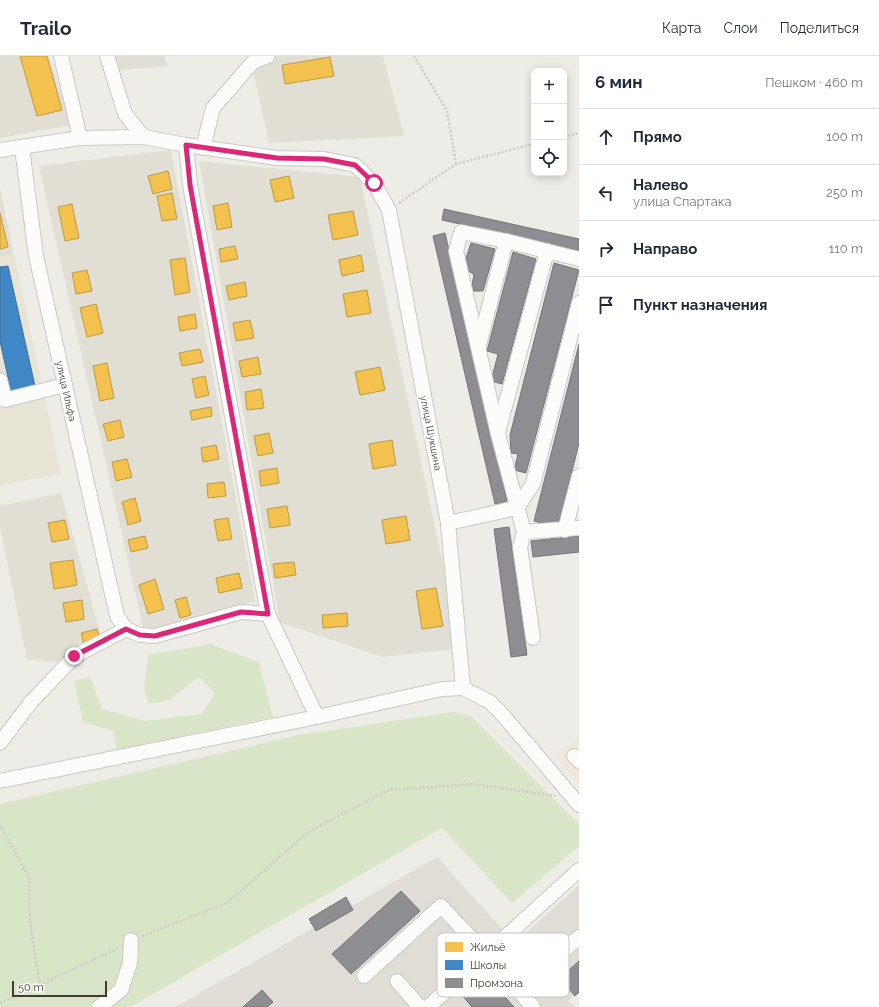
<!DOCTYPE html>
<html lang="ru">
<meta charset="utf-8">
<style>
body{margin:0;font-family:Raleway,sans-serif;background:#f2f2f3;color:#1f2937}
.controls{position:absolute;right:12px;top:12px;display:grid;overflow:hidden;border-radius:8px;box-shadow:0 2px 10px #0003}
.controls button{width:36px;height:36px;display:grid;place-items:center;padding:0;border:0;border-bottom:1px solid #e0e1e3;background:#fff;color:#1f2937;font:20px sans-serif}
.scale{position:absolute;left:12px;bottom:10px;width:95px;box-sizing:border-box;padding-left:4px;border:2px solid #413d34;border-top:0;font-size:11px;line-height:14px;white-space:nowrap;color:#413d34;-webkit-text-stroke:3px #fff;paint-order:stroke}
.stop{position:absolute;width:12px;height:12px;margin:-9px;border:3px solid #db2777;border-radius:50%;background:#fff}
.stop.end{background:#db2777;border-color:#fff;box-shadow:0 1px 4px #0008}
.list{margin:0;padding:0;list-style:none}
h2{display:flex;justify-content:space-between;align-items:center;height:52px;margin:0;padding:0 16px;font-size:17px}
h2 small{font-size:13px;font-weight:400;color:#747a83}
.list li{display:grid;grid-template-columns:26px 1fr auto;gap:12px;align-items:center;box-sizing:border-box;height:56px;padding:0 16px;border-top:1px solid #e0e1e3}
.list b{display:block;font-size:15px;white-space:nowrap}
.list p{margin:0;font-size:13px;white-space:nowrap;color:#747a83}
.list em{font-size:13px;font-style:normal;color:#747a83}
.icon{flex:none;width:22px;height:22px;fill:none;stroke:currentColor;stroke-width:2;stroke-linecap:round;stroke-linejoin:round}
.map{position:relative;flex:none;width:579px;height:951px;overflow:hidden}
header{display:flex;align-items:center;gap:24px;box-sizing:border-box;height:56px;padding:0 20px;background:#fff;border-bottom:1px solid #e0e1e3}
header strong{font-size:19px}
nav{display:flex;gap:22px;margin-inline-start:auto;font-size:14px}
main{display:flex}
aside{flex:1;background:#fff}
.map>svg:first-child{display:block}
.residential{fill:#e1ded3}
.commercial{fill:#efe8d9}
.industrial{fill:#e0ddd7}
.education{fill:#e7e4d6}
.green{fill:#d8e6c7}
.homes{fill:#f2c14e;stroke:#bd9946}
.schools{fill:#3f88c5;stroke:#40729a}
.industry{fill:#8d8d92;stroke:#767576}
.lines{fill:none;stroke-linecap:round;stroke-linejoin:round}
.minor-casing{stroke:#cbc9c4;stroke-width:16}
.path{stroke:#cbcac6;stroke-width:2.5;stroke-dasharray:2 2;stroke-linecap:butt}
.minor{stroke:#fcfcfb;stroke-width:14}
.route{stroke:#db2777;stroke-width:5}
.labels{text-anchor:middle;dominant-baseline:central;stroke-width:4;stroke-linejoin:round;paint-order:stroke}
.street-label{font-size:10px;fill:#413d34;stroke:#fff}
.key{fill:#fff;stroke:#c6c5c2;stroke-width:1}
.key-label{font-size:11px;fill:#413d34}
</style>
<header>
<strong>Trailo</strong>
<nav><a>Карта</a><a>Слои</a><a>Поделиться</a></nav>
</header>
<main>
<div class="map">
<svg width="579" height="951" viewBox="0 0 579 951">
<rect width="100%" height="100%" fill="#edece6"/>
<g class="residential">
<polygon points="0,0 49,0 71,69 0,82"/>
<polygon points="113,0 164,0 168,10 118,14"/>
<polygon points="250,0 383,0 404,80 269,87"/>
<polygon points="171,94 255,545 144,576 39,110"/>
<polygon points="199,105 360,121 461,592 382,601 280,566"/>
<polygon points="0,133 14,198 0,201"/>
<polygon points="61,437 102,583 61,606 27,604 0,471 0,450"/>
</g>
<polygon class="commercial" points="579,680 579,727 555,700"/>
<polygon class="industrial" points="437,801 515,887 579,829 579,935 568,945 576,951 175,951"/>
<polygon class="education" points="14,198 61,418 0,429 0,201"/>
<g class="green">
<polygon points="210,588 259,606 273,661 117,694 113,675 83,666 74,625 90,621 102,653 146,665 202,658 215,637 199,621 169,644 149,648 144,633 148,599"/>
<polygon points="454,656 471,660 579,768 579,790 512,847 442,772 130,951 0,951 0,748 299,679"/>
</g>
<g class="homes">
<polygon points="20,0 47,0 62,54 37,60"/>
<polygon points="330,1 334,20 285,28 282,9"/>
<polygon points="168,115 172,133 153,138 148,120"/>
<polygon points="289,120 294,142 275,146 270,124"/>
<polygon points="172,137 177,163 162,165 157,140"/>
<polygon points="228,147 232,171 217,174 213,150"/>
<polygon points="72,148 79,182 65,185 58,151"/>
<polygon points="353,155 358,179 333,184 328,159"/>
<polygon points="0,157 8,191 0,193"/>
<polygon points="235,190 238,203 221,206 219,193"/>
<polygon points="361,199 364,215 342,220 339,204"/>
<polygon points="185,202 190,236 175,239 170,204"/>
<polygon points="87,214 92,235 76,238 72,217"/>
<polygon points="245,226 247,240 229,244 226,230"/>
<polygon points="367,234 371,257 347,261 343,238"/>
<polygon points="96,248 103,277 87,281 80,252"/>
<polygon points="195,258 197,272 180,275 178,261"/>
<polygon points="250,264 254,282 236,285 233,267"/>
<polygon points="200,293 203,306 182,310 179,297"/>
<polygon points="258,301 261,318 242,321 239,305"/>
<polygon points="107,307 114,342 100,345 93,310"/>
<polygon points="380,311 385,334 360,339 355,316"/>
<polygon points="205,320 209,339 196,342 192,323"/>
<polygon points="261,333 264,352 247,354 245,336"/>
<polygon points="211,351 212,360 192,364 190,355"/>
<polygon points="120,364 124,381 108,385 103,368"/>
<polygon points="269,377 273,397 258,400 254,380"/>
<polygon points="392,384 396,409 373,413 369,388"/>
<polygon points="216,389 219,403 203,406 201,392"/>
<polygon points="127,403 132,421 116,425 112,406"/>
<polygon points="277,412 279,427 261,430 259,415"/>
<polygon points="224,426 226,440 208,442 207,428"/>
<polygon points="135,442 141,465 128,469 122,446"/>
<polygon points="287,450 290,469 270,472 267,453"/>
<polygon points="406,460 410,484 386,488 382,464"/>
<polygon points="228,462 232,483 218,485 214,464"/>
<polygon points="65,464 69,483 52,486 48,467"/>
<polygon points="145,480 148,492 131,496 128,484"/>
<polygon points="73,504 77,529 54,533 50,507"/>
<polygon points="294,506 296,519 275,522 273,508"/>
<polygon points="239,517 242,532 219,537 216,522"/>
<polygon points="155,523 164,553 148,558 139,529"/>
<polygon points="436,532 443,570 422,573 416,535"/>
<polygon points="186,541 191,559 180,562 175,544"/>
<polygon points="82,544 84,563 66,566 63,547"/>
<polygon points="347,557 348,570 323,572 322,559"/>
<polygon points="97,573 100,584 84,588 81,577"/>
</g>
<polygon class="schools" points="8,210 35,330 11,335 0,285 0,211"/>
<g class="industry">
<polygon points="444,153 579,183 579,195 442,164"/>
<polygon points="445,177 507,445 495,448 433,180"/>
<polygon points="471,187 495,193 483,235 471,235 474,218 468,215 466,202"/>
<polygon points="513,196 536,203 502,328 491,325 498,298 487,295"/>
<polygon points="554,207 579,214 526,417 514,414 518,398 511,397 510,379"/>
<polygon points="579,288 579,387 558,471 534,465"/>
<polygon points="509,471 527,599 511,601 494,473"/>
<polygon points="579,480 579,496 533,501 531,485"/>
<polygon points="401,835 420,855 351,918 332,898"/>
<polygon points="346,841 353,854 316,875 309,863"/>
<polygon points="579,905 579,936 575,940 560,922"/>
<polygon points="484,918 514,951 472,951 461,938"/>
<polygon points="262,934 273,946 267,951 243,951"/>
</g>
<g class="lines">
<g class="minor-casing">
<g id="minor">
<polyline points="61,0 80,82"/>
<polyline points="107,0 125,58 144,81"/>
<polyline points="186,89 190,129 268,558"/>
<polyline points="22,92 36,200 114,547 117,560 126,573"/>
<polyline points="203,92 213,52 253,6 268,0"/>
<polyline points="0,94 80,82 144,81 186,89 277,102 324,103 355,109 374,127 389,154 448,467 463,632"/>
<polyline points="579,203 506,185 461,176 456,195 498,378 524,476 579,472"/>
<polyline points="479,289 506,185"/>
<polyline points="0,324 5,344 65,329"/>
<polyline points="498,376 547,195"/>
<polyline points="448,467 517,452 533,428 579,247"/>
<polyline points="565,474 579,420"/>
<polyline points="524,476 520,491 533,582"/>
<polyline points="0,687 31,646 75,600 126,573 140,579 155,580 241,556 268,558 317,661"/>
<polyline points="574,700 579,705"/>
<polyline points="0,725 317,661 442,633 463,632 490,646 502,658 579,749"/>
<polyline points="556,902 579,881"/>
<polyline points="364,920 441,850 486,898 533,951"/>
<polyline points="397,925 420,951"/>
<polyline points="99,951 121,934 130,907 131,884"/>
<polyline points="428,951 579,814"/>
</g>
</g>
<g class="path">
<polyline points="414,0 447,55 456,108"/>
<polyline points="564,81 579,77"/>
<polyline points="399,147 456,108 534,88"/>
<polyline points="0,769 29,821 30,867 40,929"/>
<polyline points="142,880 227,847 308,776 389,734 474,728 555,740"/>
<polyline points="0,947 40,929 118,892"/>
</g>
<use href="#minor" class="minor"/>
</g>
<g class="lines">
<polyline class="route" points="74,600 126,573 140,579 155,580 241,556 268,558 190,129 186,89 277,102 324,103 355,109 374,127"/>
</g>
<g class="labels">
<g class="street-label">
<text transform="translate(66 335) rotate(77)">улица Ильфа</text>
<text transform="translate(431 377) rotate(79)">улица Шукшина</text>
</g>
</g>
<rect x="437" y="877" width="132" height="64" rx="6" class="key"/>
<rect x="445" y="886" width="18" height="10" fill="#f2c14e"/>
<rect x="445" y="904" width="18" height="10" fill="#3f88c5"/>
<rect x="445" y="922" width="18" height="10" fill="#8d8d92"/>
<g class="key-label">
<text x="470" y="895">Жильё</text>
<text x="470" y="913">Школы</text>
<text x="470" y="931">Промзона</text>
</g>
</svg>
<div class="controls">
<button>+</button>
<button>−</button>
<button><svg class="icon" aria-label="locate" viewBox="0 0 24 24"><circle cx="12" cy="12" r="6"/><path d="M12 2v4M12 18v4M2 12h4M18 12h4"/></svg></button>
</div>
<div class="scale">50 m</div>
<div class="stop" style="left:374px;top:127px"></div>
<div class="stop end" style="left:74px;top:600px"></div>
</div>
<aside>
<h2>6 мин<small>Пешком · 460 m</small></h2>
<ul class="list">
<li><svg class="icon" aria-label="ahead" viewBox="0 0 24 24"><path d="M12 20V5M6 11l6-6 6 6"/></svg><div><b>Прямо</b></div><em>100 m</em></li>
<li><svg class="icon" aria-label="left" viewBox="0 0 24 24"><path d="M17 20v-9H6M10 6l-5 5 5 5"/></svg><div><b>Налево</b><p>улица Спартака</p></div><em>250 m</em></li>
<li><svg class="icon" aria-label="right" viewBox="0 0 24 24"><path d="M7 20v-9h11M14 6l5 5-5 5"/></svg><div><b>Направо</b></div><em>110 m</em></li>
<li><svg class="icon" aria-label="arrive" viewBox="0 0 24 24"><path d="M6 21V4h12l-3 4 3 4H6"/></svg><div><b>Пункт назначения</b></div></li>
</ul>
</aside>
</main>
